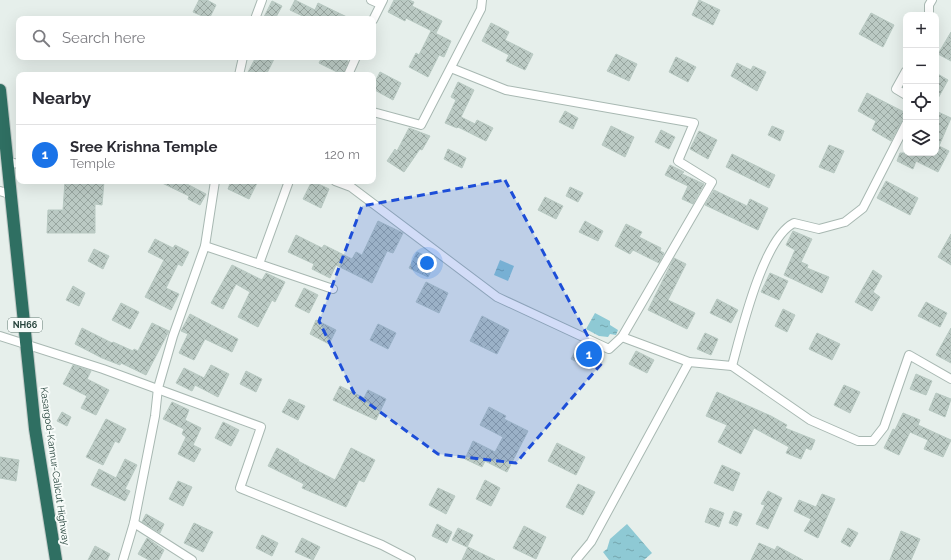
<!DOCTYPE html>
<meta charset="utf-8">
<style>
body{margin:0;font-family:Raleway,sans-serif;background:#f7f7f7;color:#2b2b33}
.controls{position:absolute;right:12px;top:12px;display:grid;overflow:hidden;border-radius:8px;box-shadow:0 4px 16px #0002}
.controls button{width:36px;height:36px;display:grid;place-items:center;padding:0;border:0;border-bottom:1px solid #e1e1e2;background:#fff;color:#2b2b33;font:20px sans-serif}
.you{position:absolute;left:427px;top:263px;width:14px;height:14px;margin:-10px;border:3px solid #fff;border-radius:50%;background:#1a73e8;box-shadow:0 0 0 6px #1a73e833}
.badge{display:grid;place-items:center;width:26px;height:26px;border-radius:50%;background:#1a73e8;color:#fff;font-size:13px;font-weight:700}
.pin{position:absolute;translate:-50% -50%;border:2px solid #fff;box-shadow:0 1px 4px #0006}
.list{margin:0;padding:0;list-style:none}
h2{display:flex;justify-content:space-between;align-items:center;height:52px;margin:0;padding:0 16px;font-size:17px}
h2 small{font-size:13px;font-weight:400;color:#7c7c81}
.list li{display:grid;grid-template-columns:26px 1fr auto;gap:12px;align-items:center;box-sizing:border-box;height:60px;padding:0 16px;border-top:1px solid #e1e1e2}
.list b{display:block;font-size:15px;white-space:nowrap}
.list p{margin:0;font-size:13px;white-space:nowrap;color:#7c7c81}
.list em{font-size:13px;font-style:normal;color:#7c7c81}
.icon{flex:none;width:22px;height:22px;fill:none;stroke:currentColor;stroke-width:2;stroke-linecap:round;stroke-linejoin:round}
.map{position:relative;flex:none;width:951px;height:560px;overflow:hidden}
.search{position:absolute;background:#fff;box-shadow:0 4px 16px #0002;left:16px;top:16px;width:360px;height:44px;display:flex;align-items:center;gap:10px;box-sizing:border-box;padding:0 14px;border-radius:8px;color:#7c7c81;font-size:15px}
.panel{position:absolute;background:#fff;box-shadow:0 4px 16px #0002;left:16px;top:72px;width:360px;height:112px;border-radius:8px}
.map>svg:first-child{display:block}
.water{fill:url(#water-ripples)}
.building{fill:url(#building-cross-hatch);stroke:#b8c9c2}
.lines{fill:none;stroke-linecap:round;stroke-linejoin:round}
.street-casing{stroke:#a8b8b2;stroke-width:10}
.highway-casing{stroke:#c2cac8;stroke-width:14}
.street{stroke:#fff;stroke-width:8}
.highway{stroke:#2f6f62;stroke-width:12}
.marked{fill:#1d4ed8;fill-opacity:0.2;stroke:#1d4ed8;stroke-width:3;stroke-dasharray:8 5;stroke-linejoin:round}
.labels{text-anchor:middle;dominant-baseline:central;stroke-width:4;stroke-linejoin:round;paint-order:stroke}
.shield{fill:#f7fbf9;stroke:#637a73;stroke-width:1}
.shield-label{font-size:9px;font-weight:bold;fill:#24423a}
.street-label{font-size:10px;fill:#24423a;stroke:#f7fbf9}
</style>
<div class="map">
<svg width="951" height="560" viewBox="0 0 951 560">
<defs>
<pattern id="water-ripples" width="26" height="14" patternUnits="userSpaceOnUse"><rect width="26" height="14" fill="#8ec9d4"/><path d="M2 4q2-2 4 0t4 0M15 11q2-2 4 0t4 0" fill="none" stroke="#74a5ad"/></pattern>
<pattern id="building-cross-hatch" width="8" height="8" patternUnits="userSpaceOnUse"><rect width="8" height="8" fill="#bbcac4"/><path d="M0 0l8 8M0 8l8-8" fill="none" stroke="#98a6a0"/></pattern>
</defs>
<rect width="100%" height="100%" fill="#e6efeb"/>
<g class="water">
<polygon points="500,260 514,266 508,281 494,275"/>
<polygon points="595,313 610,321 610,325 618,330 616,335 610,334 608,337 599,336 586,329"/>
<polygon points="627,524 652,553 644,560 609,560 603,552 607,549 610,539"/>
</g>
<g class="building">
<polygon points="199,0 207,0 216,5 209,19 193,12"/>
<polygon points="295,0 315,10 318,3 351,19 309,19 290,10"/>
<polygon points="394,0 409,0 414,2 412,6 442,21 436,33 406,18 405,21 388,12"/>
<polygon points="699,0 720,10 713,25 692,15"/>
<polygon points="272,1 282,6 275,19 263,19"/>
<polygon points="871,13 894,25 883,47 859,34"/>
<polygon points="491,23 509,32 505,40 533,54 525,70 506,61 509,55 482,41"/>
<polygon points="431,31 451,41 444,57 439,55 428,77 409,67 416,53 419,55"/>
<polygon points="951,32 951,61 938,54"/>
<polygon points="616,54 637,64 629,81 607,71"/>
<polygon points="256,57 275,57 266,75 255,75 248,72"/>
<polygon points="322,57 340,57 348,61 343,75 319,63"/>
<polygon points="676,57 696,67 688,82 669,72"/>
<polygon points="737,63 751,70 753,66 766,72 757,91 731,76"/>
<polygon points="380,72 401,83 393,100 373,89 373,86"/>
<polygon points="936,73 948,80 936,102"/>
<polygon points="458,82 474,90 461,117 475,124 477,120 493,128 486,141 458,127 457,128 445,123 456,100 451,97"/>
<polygon points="867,93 906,113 891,141 872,130 876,121 858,111"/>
<polygon points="565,111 578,118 573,129 559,122"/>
<polygon points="936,111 951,118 939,146 949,151 938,172 916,161 913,169 897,161 900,153 936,153"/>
<polygon points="611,126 634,137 625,157 602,145"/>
<polygon points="772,126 784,131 780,141 768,135"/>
<polygon points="409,128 430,136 422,150 420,149 404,172 387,161 395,149 397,151"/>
<polygon points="661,130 675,137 669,149 655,142"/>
<polygon points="699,131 717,140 708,159 690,149"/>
<polygon points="829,145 844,151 834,173 819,167"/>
<polygon points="448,149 466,158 462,168 444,159"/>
<polygon points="732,154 775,175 769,188 726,167"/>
<polygon points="670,165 684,172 682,174 704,184 693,204 682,199 688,186 665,175"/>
<polygon points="65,181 104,181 102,205 95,204 95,233 47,233 48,210 63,210"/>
<polygon points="158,181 189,181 187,184 206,194 200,205 188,199 189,196"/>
<polygon points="231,181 258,181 249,199 228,189"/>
<polygon points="312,181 329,189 321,208 303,199"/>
<polygon points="886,181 918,198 910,215 877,198"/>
<polygon points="570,187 583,193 578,202 566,196"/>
<polygon points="714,190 747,206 750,199 768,208 758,230 705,205"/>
<polygon points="545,197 563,206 556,219 538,210"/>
<polygon points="378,221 403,233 393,253 387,251 372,283 336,265 330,278 312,269 314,264 288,252 296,235 322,248 324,245 352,259 356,252 362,255"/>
<polygon points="585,221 603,231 598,241 579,232"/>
<polygon points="626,224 642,232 639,237 661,248 660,251 664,253 659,263 633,250 630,254 615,246"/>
<polygon points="793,231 812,239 801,262 808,265 807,268 829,277 822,293 784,275 795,250 786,245"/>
<polygon points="951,234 951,265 938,257"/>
<polygon points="155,239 173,248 175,245 189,252 182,266 178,264 166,288 179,294 171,310 145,297 164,260 148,252"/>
<polygon points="94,249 109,256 103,269 88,261"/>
<polygon points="417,252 436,261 428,277 409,268"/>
<polygon points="674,258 686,264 668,300 695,313 687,329 648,310"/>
<polygon points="232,265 262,280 266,273 285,282 275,302 272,300 258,327 238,317 250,292 236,284 223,309 211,303"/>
<polygon points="873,270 882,276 873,292 880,297 872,311 855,302"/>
<polygon points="770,273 788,281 779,300 761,292"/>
<polygon points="426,282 448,293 439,313 416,302"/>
<polygon points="73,286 85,293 79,306 66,300"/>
<polygon points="304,288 318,295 309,313 295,306"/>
<polygon points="717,299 738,310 731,323 710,313"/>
<polygon points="926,302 947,313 940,327 918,316"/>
<polygon points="121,303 139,312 130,329 112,320"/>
<polygon points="783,309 795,315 787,332 775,326"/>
<polygon points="190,314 238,339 232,352 205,339 194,360 179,353 188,334 181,331"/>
<polygon points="482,316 509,330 497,354 470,341"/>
<polygon points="316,320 336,330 329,344 310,334"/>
<polygon points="152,323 169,331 146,375 121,363 120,365 102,358 75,344 82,328 112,343 113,342 133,351 134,349 138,351"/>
<polygon points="378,324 396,333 388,349 370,340"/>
<polygon points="951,328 951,363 936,355"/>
<polygon points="705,333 718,339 711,355 697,349"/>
<polygon points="817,333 840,344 832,360 809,349"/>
<polygon points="580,342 601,352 592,369 571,359"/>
<polygon points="636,351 654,360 647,373 629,364"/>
<polygon points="73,365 91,371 87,379 109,390 96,415 81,408 87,396 63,384"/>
<polygon points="211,365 229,374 218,397 195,385 192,391 176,383 184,368 204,378"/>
<polygon points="246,371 262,379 256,392 240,384"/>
<polygon points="916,374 932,381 926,395 910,389"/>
<polygon points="844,385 860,392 850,413 834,405"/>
<polygon points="340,386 364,398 368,390 386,399 376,420 333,400"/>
<polygon points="717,392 771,416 787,425 785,428 815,440 811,450 806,448 801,459 786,453 789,447 754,428 741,454 718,442 727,425 706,416"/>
<polygon points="936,393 951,399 945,417 929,410"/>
<polygon points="289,399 305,406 298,420 282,412"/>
<polygon points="172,402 189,410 185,420 201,428 193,445 201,449 194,462 178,454 186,437 182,434 184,429 163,419"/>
<polygon points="489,407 506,416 504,419 528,431 507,472 485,461 482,467 465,459 473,441 495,452 503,437 480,425"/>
<polygon points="62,412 71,417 67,426 57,421"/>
<polygon points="903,413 920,420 918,425 951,440 943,457 924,449 928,440 910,432 899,455 884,448 893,429 895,430"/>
<polygon points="106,419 126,429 119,443 115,441 103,465 86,457"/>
<polygon points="223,422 239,430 231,446 215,438"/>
<polygon points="557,443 585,457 576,475 548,461"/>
<polygon points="277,448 299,460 298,461 335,480 351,448 375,460 364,482 359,480 346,507 302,488 304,484 268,466"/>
<polygon points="0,457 19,460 16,481 0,478"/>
<polygon points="125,459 137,465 125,489 130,491 125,501 91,485 99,469 116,478"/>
<polygon points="722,465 740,473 733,491 714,483"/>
<polygon points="485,480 500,488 491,506 476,499"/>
<polygon points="178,481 192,487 183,506 169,499"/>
<polygon points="578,484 595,492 583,515 566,507"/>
<polygon points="438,488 455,496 446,514 429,505"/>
<polygon points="768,491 782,498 768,529 756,524 765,505 761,504"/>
<polygon points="822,494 835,499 818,538 804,531 811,519 794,511 799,500 816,507"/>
<polygon points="710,508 724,513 719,527 705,522"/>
<polygon points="734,511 742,514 737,526 729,523"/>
<polygon points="146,514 164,524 160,533 142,522"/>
<polygon points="194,523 213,532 203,552 184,543"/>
<polygon points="437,524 452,532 447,543 432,536"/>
<polygon points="524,526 546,537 536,559 513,548"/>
<polygon points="458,528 473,535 467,547 452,540"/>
<polygon points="848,528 858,533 850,547 841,542"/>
<polygon points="901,531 920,539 911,560 890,560"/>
<polygon points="262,535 278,543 272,556 256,548"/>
<polygon points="147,538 164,550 159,560 149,560 138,554"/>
<polygon points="302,538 320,547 313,560 295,552"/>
<polygon points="759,543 775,550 777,546 803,560 751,560"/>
<polygon points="95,546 110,554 107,560 88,560"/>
<polygon points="468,547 495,560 462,560"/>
</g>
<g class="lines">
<g class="street-casing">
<g id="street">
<polyline points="371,0 380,4"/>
<polyline points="929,15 929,5 932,0"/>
<polyline points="255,19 262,0"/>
<polyline points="373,20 383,0"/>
<polyline points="451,68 506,90 694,123 678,161 712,182 622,337"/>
<polyline points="906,71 896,89 906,95"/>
<polyline points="239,75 243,57"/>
<polyline points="348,75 356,57"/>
<polyline points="373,112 421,125 481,9 482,0"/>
<polyline points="8,162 19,164"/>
<polyline points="335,181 351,187 497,297 609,349 622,337 689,362 591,542 576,560"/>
<polyline points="0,191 12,195"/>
<polyline points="205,246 215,181"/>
<polyline points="259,264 333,289"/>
<polyline points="0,336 103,369 261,427 240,488 382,545 411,560"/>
<path d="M689,362L732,366C741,333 763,238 794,223L819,229L845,222L863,208L906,124"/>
<polyline points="732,366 810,420 858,441 873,441 884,427 909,355 951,379"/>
<polyline points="134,523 192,560"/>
<polyline points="123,560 134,523 155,416 158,388 173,336 205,246 259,264 289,181"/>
</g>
</g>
<g class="highway-casing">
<polyline id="highway" points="0,90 35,429 56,560"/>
</g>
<use href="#street" class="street"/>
<use href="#highway" class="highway"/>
</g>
<path class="marked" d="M505,180L602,363L516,463L438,454L354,393L319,321L362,206Z"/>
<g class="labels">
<rect class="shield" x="8" y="318" width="34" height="14" rx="3"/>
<g class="shield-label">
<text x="25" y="325">NH66</text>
</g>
<g class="street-label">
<text transform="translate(55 466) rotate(82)">Kasargod-Kannur-Calicut Highway</text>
</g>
</g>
</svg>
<div class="controls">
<button>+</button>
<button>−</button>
<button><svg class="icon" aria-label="locate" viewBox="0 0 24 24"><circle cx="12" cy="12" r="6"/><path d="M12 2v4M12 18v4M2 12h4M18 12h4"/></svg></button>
<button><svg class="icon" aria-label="layers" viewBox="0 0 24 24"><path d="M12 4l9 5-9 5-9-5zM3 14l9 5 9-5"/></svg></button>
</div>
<div class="you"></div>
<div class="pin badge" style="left:589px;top:354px">1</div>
<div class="search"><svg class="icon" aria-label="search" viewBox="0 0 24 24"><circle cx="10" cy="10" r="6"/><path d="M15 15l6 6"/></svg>Search here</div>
<section class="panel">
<h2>Nearby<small></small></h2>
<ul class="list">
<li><span class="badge">1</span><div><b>Sree Krishna Temple</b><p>Temple</p></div><em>120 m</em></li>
</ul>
</section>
</div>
